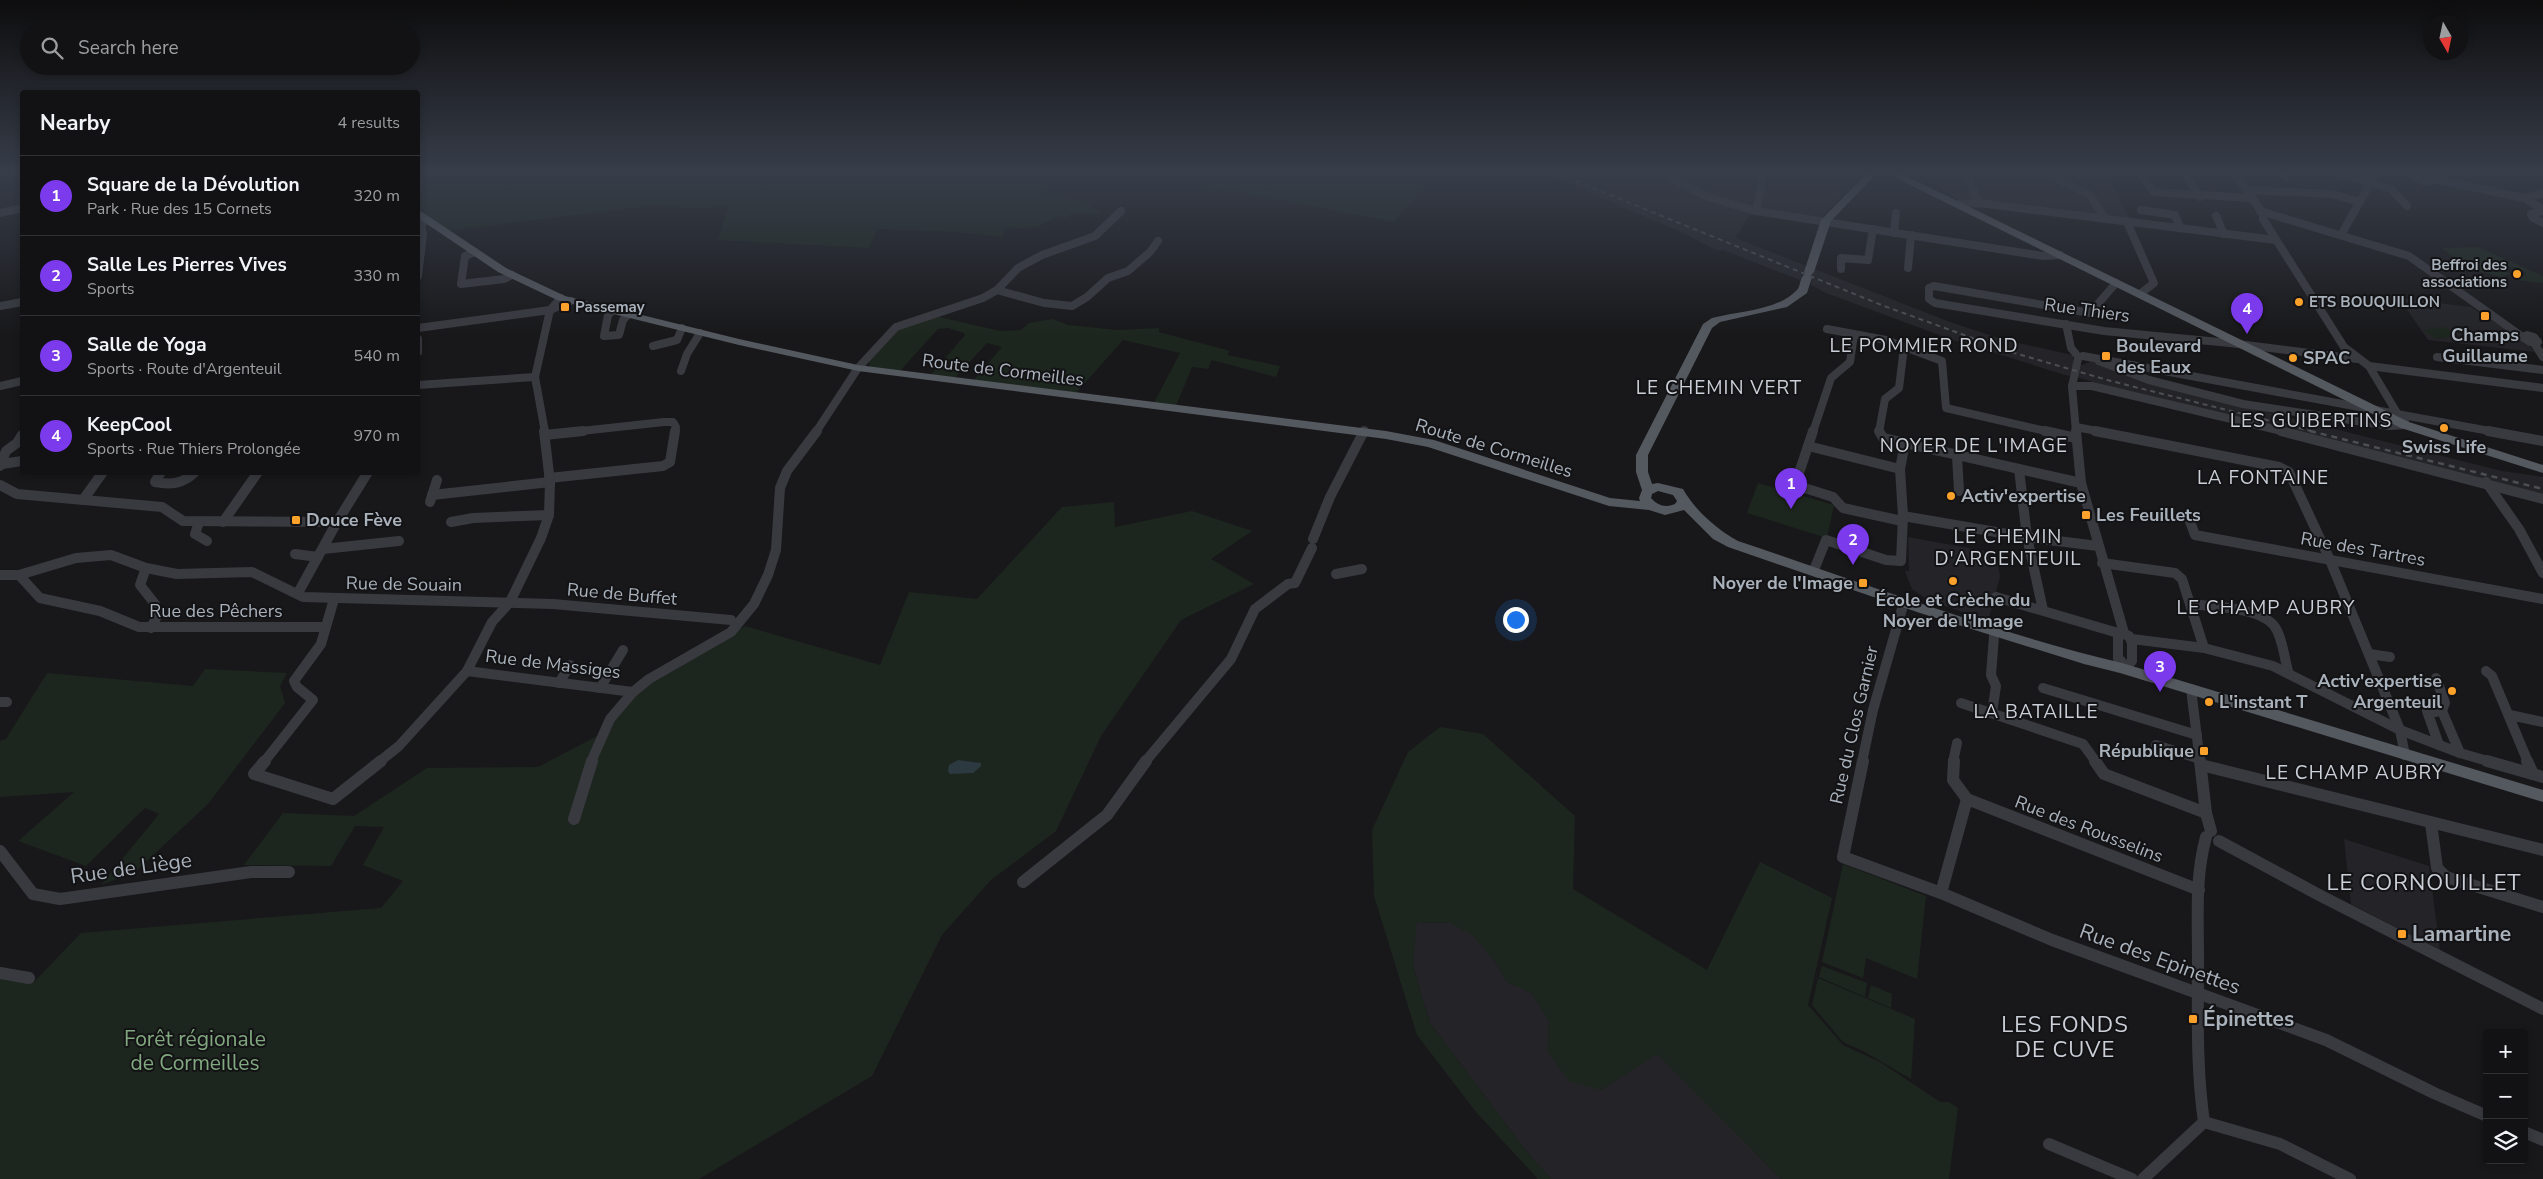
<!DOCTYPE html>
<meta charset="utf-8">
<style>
body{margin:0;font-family:"Nunito Sans",sans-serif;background:#1f2022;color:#f1f3f6}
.controls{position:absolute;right:15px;bottom:15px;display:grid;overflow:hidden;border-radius:5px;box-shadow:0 2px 8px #0003}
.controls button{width:45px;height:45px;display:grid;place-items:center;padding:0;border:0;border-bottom:1px solid #313234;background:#121214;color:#f1f3f6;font:25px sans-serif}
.compass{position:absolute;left:2423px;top:15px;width:45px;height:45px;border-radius:50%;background:#121214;box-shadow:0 2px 8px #0003;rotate:171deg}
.you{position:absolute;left:1515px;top:619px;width:18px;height:18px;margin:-12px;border:4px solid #fff;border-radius:50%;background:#1a73e8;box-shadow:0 0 0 8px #1a73e833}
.badge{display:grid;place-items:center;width:32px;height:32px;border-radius:50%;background:#7c3aed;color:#fff;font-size:16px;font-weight:700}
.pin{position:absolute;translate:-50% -41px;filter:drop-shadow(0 1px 2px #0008)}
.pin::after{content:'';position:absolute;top:26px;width:18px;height:15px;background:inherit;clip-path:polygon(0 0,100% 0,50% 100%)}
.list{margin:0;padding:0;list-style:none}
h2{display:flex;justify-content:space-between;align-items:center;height:65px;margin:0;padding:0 20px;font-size:21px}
h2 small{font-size:16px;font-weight:400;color:#9c9ea0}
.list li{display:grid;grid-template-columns:32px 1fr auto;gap:15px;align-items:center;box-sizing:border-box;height:80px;padding:0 20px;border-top:1px solid #313234}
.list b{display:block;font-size:19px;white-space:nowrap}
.list p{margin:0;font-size:16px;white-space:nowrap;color:#9c9ea0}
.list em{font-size:16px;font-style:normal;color:#9c9ea0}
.icon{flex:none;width:28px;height:28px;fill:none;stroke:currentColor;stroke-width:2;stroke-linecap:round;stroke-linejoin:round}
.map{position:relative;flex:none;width:2543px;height:1179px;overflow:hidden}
.search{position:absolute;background:#121214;box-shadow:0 2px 8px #0003;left:20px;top:20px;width:400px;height:55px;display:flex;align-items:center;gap:12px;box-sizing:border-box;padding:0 18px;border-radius:28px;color:#9c9ea0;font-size:19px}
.panel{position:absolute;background:#121214;box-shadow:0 2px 8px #0003;left:20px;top:90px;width:400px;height:385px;border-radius:5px}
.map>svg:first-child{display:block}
.built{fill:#242428}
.green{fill:#1d261e}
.water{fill:#2d3940}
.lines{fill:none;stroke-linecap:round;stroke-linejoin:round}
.minor-far2{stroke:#393a40;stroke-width:8}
.minor-far1{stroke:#393a40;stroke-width:10}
.minor{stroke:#393a40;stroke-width:12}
.major{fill:#54585f;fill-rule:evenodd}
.rail-far1{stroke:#4b4f55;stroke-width:2;stroke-dasharray:5 4;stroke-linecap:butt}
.rail{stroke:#4b4f55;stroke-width:2.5;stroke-dasharray:6 5;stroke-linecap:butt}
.poi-dot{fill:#ffa12b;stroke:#131315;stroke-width:2}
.labels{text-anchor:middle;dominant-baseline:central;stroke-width:4;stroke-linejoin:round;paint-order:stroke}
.far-poi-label{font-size:15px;font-weight:bold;fill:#a9b1bb;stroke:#131315;text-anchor:start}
.street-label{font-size:18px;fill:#a9b1bb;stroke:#131315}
.poi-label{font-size:18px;font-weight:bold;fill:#a9b1bb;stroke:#131315;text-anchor:start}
.neighbourhood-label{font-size:19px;letter-spacing:1px;fill:#cbcfd7;stroke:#131315}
.near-street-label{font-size:21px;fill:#a9b1bb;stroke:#131315}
.near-poi-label{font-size:21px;font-weight:bold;fill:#a9b1bb;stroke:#131315;text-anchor:start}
.near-park-label{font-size:21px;fill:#81a87f;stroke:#131315}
.near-neighbourhood-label{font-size:22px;letter-spacing:1px;fill:#cbcfd7;stroke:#131315}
</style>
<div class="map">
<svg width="2543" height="1179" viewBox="0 0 2543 1179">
<rect width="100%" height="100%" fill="#18181a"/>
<g class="built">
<polygon points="1538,171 1866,171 1821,218 1754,209 1735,238 1950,322 2001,339 2068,354 2073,356 2074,363 2082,365 2092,361 2263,411 2502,471 2543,477 2543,498 2120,390 2076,377 2072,372 2070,376 2065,375 1947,338 1826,293 1811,285 1811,278 1803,275 1800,280 1723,250 1718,251 1681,232"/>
<polygon points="1919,171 2105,171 2132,224 1961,202 1920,175"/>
<polygon points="2399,298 2471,307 2527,343 2535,352 2428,340"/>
<polygon points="1908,537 1996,553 2000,577 1988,621 1928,600 1912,589 1905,571 1909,571"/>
<polygon points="2344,839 2429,866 2440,950 2351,904"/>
<polygon points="1416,922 1451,923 1472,934 1495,961 1506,981 1532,993 1549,1021 1548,1052 1601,1090 1657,1053 1781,1179 1551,1179 1523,1147 1430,1023 1413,966"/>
</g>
<g class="green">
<polygon points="418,171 1059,171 1040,193 1093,203 1090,208 1102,210 1097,214 1075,213 1065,218 1057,216 1038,227 1004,229 1003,237 957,232 877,229 869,248 718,240 729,205 702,209 655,205 449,231 418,209"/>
<polygon points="1226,171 1438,171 1394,222 1186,182"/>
<polygon points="2478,247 2543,276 2543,283 2516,280 2515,278 2526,275 2525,272 2512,267 2504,268 2510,275 2505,275 2505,278 2467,268 2442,248"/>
<polygon points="935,316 1000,331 1021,330 1029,323 1053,319 1068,325 1118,330 1159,328 1159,332 1230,351 1227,355 1280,366 1276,377 1212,360 1208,369 1192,367 1176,406 1154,403 1180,353 1123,340 1076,393 973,381 1002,347 987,343 954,379 929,377 965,335 964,333 948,328 938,329 899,372 870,368 869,362 894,330"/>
<polygon points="2445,327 2457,336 2436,339 2424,330"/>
<polygon points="1758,483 1834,505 1827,538 1747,513"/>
<polygon points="1114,502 1115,527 1192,511 1252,531 1211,559 1254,584 1181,620 1101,736 1056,831 991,880 942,935 872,1076 699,1179 0,1179 0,975 34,982 81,933 381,908 403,881 363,865 384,827 355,826 331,866 244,865 283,813 354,816 427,768 538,767 599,735 633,697 671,668 745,626 880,665 909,592 977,599 1062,507"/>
<polygon points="205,669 287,673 280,686 285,703 208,804 135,872 101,885 159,814 145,808 86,866 18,841 74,792 0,797 0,741 6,739 47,673 193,686"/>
<polygon points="1440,727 1483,734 1575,816 1573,889 1707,970 1760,862 1832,898 1808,1005 1843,1045 1880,1062 1940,1102 1949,1102 1958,1108 1949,1179 1781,1179 1657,1054 1601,1090 1569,1081 1548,1052 1549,1021 1532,994 1506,981 1495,961 1472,935 1451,923 1417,922 1413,966 1430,1023 1523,1147 1551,1179 1538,1179 1476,1112 1417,1035 1374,896 1372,830 1408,752"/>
<polygon points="1843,864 1926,896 1917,979 1866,958 1863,978 1822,962"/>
<polygon points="1822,966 1867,983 1865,997 1819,977"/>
<polygon points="1818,978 1915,1019 1911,1079 1863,1051 1843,1042 1812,1005"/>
<polygon points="1871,985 1892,994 1891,1008 1868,998"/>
</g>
<polygon class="water" points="958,760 981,763 981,766 973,773 950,774 948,771 949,765"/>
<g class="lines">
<g class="minor-far2">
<polyline points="1657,171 1708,197 1756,211 2043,256 2060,255"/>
<polyline points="1966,171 1978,203"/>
<polyline points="2040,171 2090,195 2105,219"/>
<polyline points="2138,171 2154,192 2250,198"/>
<polyline points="2230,171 2244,186 2263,214 2263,219 2344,347 2369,366 2397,413"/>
<polyline points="2280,171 2286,177"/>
<polyline points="2329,171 2391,189 2407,206"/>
<polygon points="2419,172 2431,175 2437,180 2425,182 2411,175"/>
<polyline points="2186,176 2200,197"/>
<polyline points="2437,180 2525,198 2543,210"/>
<polyline points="2247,190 2333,194 2359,202"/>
<polyline points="2525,198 2543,193"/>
<polyline points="1959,204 1978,203 2276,240"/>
<polyline points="2141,210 2175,215 2180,228"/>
<polyline points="1756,211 1764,171"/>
<polyline points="2260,211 2409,256 2524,338"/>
<polyline points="2543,211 2531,214 2533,218 2543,223"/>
<polyline points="0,213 22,208"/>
<polyline points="2216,216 2224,234"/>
<polyline points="2127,222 2154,283 2140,294"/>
<polyline points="1894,233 1896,213"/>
<polyline points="2341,235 2374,177 2372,171"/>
<polyline points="475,252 465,256 461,284 504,279 512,275"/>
<polyline points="1908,268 1911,235"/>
<polyline points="1841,269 1841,258 1868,260 1873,229"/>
<polyline points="418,276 423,234 421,225 426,220"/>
<polyline points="2116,283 2090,313 1934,286 1929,288 1929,299 1935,303 2104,331 2230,343 2358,359"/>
<polyline points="997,290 1044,303 1072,306 1087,297 1108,278 1128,271 1150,252 1158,241"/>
<polyline points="0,306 22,302"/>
<polyline points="612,311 608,315 604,336 619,335 623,320 628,315"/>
<polyline points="2066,324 2071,348 2076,354"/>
<polyline points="418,328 550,310 571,301"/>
<polyline points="1827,329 1886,340 1942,361 1946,408 2050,432"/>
<polygon points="2527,335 2534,337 2538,342 2530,342 2523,337"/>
<polyline points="418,339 418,352"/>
<polyline points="2534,343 2543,357"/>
<polyline points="653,346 677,340 682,328"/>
<polyline points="2083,356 2495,432"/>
<polyline points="2437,357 2543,370"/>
<polyline points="2099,361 2149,380 2243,404 2390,426 2405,425 2405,421"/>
<polyline points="2369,366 2543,388"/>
<polyline points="681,371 687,354 700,333"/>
<polyline points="418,385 535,377"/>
<polyline points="0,386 22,381"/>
<polyline points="2072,386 2092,386 2286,432"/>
<polyline points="2076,427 2102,432"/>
<polyline points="545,432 535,377 550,310 561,298"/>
<polyline points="572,432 664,422 673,422 676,427 675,432"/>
<polyline points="816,432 858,368 896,327 983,298 997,290 1018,268 1042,255 1095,236 1121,211"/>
<polyline points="1813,432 1831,378 1850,362 1854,335"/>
<polyline points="1879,432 1885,399 1899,388 1904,347"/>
<polyline points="2076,432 2072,386 2078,359"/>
</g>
<g class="minor-far1">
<polyline points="1813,431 1795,485 1833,497 1843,508 1902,521"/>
<polyline points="1879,431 1883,438 2081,483"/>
<polyline points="2045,431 2076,438"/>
<polyline points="2076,431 2081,483 2124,633"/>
<polyline points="2095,431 2279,467 2289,472 2330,560 2400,730 2405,755"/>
<polyline points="2281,431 2543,499"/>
<polyline points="2488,431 2543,441"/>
<polyline points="545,435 583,431"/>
<polyline points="1808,446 1900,469"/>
<polyline points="1957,456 1959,491"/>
<polyline points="2,464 22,461"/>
<polyline points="0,466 6,451 17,443 22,435"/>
<polyline points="2019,469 2027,537 2043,610"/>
<path d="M161,472L155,482C171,485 183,484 195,472"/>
<polyline points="549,478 663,466 670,462 675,431"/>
<polyline points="2486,482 2519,529 2543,573"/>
<polyline points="0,485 17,494 162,507 183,521 337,522"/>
<polyline points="432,495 550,482"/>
<polyline points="83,500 103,472"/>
<polyline points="430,502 437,480"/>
<polyline points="1903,516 2025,537 2098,546"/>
<polyline points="2189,519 2195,535 2543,599"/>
<polyline points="199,522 195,534 207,541"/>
<polyline points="223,522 258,472"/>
<polyline points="451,522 473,518 549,515"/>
<polyline points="1313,539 1330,497 1364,431"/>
<polyline points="323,549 399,541"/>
<polyline points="295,554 318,557"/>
<polyline points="2102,563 2175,573 2182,579 2204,648"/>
<polyline points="146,568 140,585 155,604 158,614 151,628"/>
<polyline points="1814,570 1826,540 1886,560 1901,561 1903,516 1900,469 1905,443"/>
<polyline points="1336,574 1362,569"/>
<polyline points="0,575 19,575 40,598 100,611 139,627 325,627"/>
<polyline points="19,575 76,558 111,555 146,568 177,574 252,572 303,597 553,604 731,620"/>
<polyline points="298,593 337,522 368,472"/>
<polyline points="1996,597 2118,633"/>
<path d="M2191,604C2213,607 2261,607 2275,627C2283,639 2284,657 2288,671"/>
<polyline points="2132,639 2204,648 2273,666 2400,730 2460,753 2491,762"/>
<polyline points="2369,654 2390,657"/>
<polyline points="2121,661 2118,659 2118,635 2121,633 2129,636 2132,643 2132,661 2129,664"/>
<polyline points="467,671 633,692"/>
<polyline points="2486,671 2492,676 2528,762"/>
<polyline points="2436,678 2445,703 2442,711 2460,753"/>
<polyline points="559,683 570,665"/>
<polyline points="600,688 623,650"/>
<polyline points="2043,688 2197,735"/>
<polyline points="2191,689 2200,762"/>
<polyline points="0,702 7,702"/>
<polyline points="1961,703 2083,744 2096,762"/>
<polyline points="2436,712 2427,711 2439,745"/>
<polyline points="1992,713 1996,686 1991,675 1994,636"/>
<polyline points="2510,715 2543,722"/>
<polyline points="2156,745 2200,759"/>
<polyline points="264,762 313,700 297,687 294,681 321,644 334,599"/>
<polyline points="379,762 399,746 467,671 492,622 510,602 541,538 549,515 550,482 544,431"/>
<polyline points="591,762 610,719 633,692 649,679 731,632 754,604 768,575 776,550 780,488 787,471 817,431"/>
<polyline points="1145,762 1231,659 1255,609 1288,584 1295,583 1312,548"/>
<polyline points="1862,762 1873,710 1904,602"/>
<polyline points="1953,762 1957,743"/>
</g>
<g class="minor">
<polyline points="265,761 254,774 333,799 381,761"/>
<polyline points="1863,761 1843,857 1941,893 2052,940 2326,1040 2434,1093 2487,1116"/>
<polyline points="1954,761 1953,780 1967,799"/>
<polyline points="2095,761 2104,774 2206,813"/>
<polyline points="2200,761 2206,813 2211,831"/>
<polyline points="2487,761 2543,777"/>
<polyline points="2527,761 2533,774"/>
<polyline points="2201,765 2543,850"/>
<polyline points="574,819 592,761"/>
<polyline points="2431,823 2437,868 2446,877 2543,907"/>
<polyline points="2219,841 2321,896 2543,1009"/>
<polyline points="0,851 33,894 60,899 251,872 289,872"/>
<polyline points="1023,882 1107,815 1146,761"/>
<polyline points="1941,893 1967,799 2199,890"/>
<polyline points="0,973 29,978"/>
<path d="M2204,1122C2196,1067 2198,1013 2198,958C2198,917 2195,877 2206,837"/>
<polyline points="2204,1122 2280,1144 2350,1179"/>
<polyline points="2524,1132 2543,1140"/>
<polyline points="2049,1144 2132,1179"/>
<polyline points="2143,1179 2204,1122"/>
</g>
<g class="major">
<path d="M1869,171H1879L1831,221L1814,272L1811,275L1812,277L1807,293L1787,307L1720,322L1712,328L1648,455V472L1652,484L1658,483L1683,489C1695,510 1716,529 1738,541C1864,583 1992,632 2122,663L2543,790V802L2120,673L2084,664L1920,613L1728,547L1713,539L1684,510L1665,515L1649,510L1609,506L1428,447L1386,439L858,371L739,345L557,300L498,272L418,218V211L422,212L506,268L565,296L739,339L858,365L1386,431L1434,440L1610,498L1640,501L1639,498L1642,490L1636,472V455L1703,324L1712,318C1738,311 1777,311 1797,290C1801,286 1799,278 1805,274L1804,272L1821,220ZM1658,491L1673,495L1677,501L1675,504C1666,508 1658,506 1651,498L1652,494Z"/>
<polygon points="1894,173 1900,173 2409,422 2543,465 2543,473 2401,428 1894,177"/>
</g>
<polyline class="rail-far1" points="1551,171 1884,306 2011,352 2111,381 2315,432"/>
<polyline class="rail" points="2310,431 2543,489"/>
</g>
<linearGradient id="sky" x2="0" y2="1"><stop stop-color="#0d0d0e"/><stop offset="0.51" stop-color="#373d49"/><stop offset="1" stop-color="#373d49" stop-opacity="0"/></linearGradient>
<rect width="2543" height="336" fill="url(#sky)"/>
<g class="poi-dot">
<circle cx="2517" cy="274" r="5"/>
<circle cx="2299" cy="302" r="5"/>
<rect x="560" y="302" width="10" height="10" rx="2.5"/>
<rect x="2480" y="311" width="10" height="10" rx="2.5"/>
<rect x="2101" y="351" width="10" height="10" rx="2.5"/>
<circle cx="2293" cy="358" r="5"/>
<circle cx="2444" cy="428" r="5"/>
<circle cx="1951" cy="496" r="5"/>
<rect x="2081" y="510" width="10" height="10" rx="2.5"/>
<rect x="291" y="515" width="10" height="10" rx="2.5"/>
<circle cx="1953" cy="581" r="5"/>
<rect x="1858" y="578" width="10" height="10" rx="2.5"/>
<circle cx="2452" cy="691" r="5"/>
<circle cx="2209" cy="702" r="5"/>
<rect x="2199" y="746" width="10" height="10" rx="2.5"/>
<rect x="2397" y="929" width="10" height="10" rx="2.5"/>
<rect x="2188" y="1014" width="10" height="10" rx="2.5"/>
</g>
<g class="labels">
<g class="far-poi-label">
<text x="2507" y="265" text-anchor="end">Beffroi des<tspan x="2507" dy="17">associations</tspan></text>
<text x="2309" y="302">ETS BOUQUILLON</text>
<text x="575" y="307">Passemay</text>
</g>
<g class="street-label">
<text transform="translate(2087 310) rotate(8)">Rue Thiers</text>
<text transform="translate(1003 370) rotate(7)">Route de Cormeilles</text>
<text transform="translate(1494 448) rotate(17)">Route de Cormeilles</text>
<text transform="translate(2363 549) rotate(10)">Rue des Tartres</text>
<text transform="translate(404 584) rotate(1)">Rue de Souain</text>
<text transform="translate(622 594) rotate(5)">Rue de Buffet</text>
<text x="216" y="611">Rue des Pêchers</text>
<text transform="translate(553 664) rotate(7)">Rue de Massiges</text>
<text transform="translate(1854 725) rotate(-77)">Rue du Clos Garnier</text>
<text transform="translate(2089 829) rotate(21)">Rue des Rousselins</text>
</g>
<g class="poi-label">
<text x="2485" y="335" text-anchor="middle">Champs<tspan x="2485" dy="21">Guillaume</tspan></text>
<text x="2116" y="346">Boulevard<tspan x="2116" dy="21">des Eaux</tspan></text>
<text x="2303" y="358">SPAC</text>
<text x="2444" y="447" text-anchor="middle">Swiss Life</text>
<text x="1961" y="496">Activ'expertise</text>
<text x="2096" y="515">Les Feuillets</text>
<text x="306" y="520">Douce Fève</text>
<text x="1853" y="583" text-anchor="end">Noyer de l'Image</text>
<text x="1953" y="600" text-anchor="middle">École et Crèche du<tspan x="1953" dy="21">Noyer de l'Image</tspan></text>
<text x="2442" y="681" text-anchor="end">Activ'expertise<tspan x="2442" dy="21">Argenteuil</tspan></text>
<text x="2219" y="702">L'instant T</text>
<text x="2194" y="751" text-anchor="end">République</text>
</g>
<g class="neighbourhood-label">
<text x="1924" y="346">LE POMMIER ROND</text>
<text x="1719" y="388">LE CHEMIN VERT</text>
<text x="2311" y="421">LES GUIBERTINS</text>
<text x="1974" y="446">NOYER DE L'IMAGE</text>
<text x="2263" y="478">LA FONTAINE</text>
<text x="2008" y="537">LE CHEMIN<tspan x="2008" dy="22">D'ARGENTEUIL</tspan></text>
<text x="2266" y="608">LE CHAMP AUBRY</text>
<text x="2036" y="712">LA BATAILLE</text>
<text x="2355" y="773">LE CHAMP AUBRY</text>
</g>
<g class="near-street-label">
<text transform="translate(131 868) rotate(-8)">Rue de Liège</text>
<text transform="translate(2160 959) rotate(20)">Rue des Epinettes</text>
</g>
<g class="near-poi-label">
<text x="2412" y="934">Lamartine</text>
<text x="2203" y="1019">Épinettes</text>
</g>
<g class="near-park-label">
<text x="195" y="1039">Forêt régionale<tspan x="195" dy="24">de Cormeilles</tspan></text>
</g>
<g class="near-neighbourhood-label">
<text x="2424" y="883">LE CORNOUILLET</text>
<text x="2065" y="1025">LES FONDS<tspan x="2065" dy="25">DE CUVE</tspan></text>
</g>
</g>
</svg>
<div class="controls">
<button>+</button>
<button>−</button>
<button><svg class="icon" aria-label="layers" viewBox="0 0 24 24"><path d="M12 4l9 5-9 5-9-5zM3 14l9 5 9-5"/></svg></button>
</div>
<svg class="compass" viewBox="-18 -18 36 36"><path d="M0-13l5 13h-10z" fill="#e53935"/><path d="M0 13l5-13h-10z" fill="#9c9ea0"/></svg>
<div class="you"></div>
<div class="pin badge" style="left:1791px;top:509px">1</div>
<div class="pin badge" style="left:1853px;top:565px">2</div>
<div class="pin badge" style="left:2160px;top:692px">3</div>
<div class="pin badge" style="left:2247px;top:334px">4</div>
<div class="search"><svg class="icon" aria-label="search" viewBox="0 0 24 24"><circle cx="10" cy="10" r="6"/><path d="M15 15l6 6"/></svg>Search here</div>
<section class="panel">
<h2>Nearby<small>4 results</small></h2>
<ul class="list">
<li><span class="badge">1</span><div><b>Square de la Dévolution</b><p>Park · Rue des 15 Cornets</p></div><em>320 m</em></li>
<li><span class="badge">2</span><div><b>Salle Les Pierres Vives</b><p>Sports</p></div><em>330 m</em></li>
<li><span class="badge">3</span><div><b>Salle de Yoga</b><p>Sports · Route d'Argenteuil</p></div><em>540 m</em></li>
<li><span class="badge">4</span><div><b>KeepCool</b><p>Sports · Rue Thiers Prolongée</p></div><em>970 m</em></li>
</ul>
</section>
</div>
